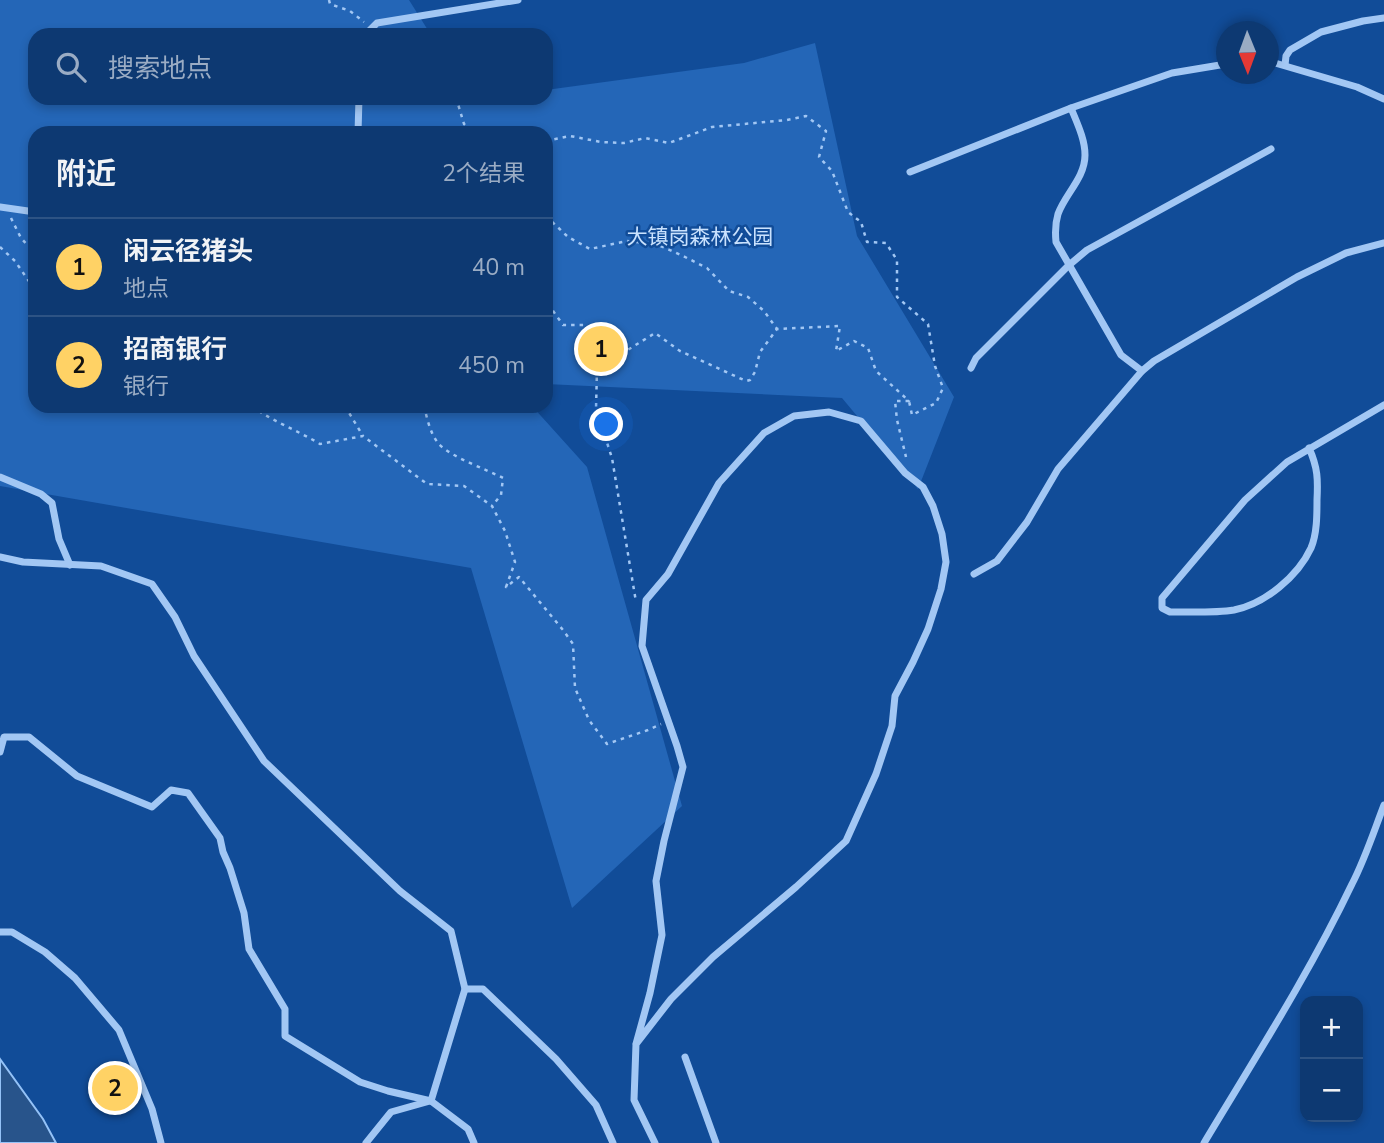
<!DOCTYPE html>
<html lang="zh">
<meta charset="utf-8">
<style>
body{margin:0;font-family:"Nunito Sans","Noto Sans SC",sans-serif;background:#164077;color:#f1f3f6}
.controls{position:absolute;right:21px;bottom:21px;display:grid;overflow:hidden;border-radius:14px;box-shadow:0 4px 10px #0003}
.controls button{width:63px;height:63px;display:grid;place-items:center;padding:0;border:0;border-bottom:2px solid #2d5384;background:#0d3972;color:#f1f3f6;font:35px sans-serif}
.compass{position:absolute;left:1216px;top:21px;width:63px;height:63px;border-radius:50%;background:#0d3972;box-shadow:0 4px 10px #0003;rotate:179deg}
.you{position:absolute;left:607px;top:425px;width:24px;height:24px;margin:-18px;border:5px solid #fff;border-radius:50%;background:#1a73e8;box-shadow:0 0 0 10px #1a73e833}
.badge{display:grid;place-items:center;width:46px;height:46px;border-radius:50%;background:#ffd265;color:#111;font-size:23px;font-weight:700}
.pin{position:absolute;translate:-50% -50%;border:4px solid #fff;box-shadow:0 2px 7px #0006}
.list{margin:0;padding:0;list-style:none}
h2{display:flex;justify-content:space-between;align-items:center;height:91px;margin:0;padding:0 28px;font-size:30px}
h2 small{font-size:23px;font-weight:400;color:#9aacc4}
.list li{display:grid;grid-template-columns:46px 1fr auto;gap:21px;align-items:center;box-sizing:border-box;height:98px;padding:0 28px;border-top:2px solid #2d5384}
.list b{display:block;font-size:26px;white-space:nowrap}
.list p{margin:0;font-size:23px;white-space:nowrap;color:#9aacc4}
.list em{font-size:23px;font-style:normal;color:#9aacc4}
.icon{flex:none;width:38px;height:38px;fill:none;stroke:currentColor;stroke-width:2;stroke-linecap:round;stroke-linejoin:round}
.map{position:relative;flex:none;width:1384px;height:1143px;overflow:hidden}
.search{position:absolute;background:#0d3972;box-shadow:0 4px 10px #0003;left:28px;top:28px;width:525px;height:77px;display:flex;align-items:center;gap:18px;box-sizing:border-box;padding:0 24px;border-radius:21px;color:#9aacc4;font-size:26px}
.panel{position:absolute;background:#0d3972;box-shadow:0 4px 10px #0003;left:28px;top:126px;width:525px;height:287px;border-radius:21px}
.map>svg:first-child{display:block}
.green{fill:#2466b7}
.water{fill:#28548b;stroke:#94c2f7;stroke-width:2}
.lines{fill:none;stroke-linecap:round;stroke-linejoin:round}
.path{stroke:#a2c7f4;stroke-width:2.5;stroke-dasharray:3.5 5;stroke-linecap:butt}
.minor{stroke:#a2c7f4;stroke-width:7}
.labels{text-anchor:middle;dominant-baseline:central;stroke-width:5;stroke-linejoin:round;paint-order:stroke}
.park-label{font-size:21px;fill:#cae2fe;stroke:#114c98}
</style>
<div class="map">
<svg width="1384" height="1143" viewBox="0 0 1384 1143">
<rect width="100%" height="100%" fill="#114c98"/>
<polygon class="green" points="0,0 409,0 431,35 35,35 35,98 470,98 472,100 484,98 546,98 546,90 744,63 815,43 857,236 954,397 918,489 842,398 546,384 546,133 35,133 35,406 532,406 587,467 682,806 572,908 471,568 0,486"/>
<polygon class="water" points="0,1059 43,1119 56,1143 0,1143"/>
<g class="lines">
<g class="path">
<polyline points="329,0 330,4 350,11 364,22"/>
<polyline points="444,98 458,104 464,124 474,133"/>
<polyline points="546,141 570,136 601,142 624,143 645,138 669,143 712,127 787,120 806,116 826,131 819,157 832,171 848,212 861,222 867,242 886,243 897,260 897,297 928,324 935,366 943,388 936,403 912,415 909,401"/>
<polyline points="546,216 568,237 590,249 627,241 656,244 681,255 707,268 729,291 748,297 764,311 777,329"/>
<polyline points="11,218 21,238 32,250 35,250"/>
<polyline points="0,247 15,261 35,290"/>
<polyline points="546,309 551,308 563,325 586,325 587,364 597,369 655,333 680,351 746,381 750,380 755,372 760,352 777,329 840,326 836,351 854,341 868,348 876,371 909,401 895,401 897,420 906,457"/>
<polyline points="597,369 596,409 612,458 636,602"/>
<polyline points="184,406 197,413 202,406"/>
<path d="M252,406C273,422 297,430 320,444L363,436L427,484L464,486L492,506L505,531L515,562L506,587L519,577L563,630L573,644L575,688L589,720L607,744L648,730L661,724"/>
<polyline points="345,406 363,436"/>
<path d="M424,406C427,418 430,433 438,443C450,457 486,469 503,478L501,495L492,506"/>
</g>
<g class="minor">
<polyline points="365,35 377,23 518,0"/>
<polyline points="1268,63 1275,63 1357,87 1384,99"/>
<polyline points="1285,65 1286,56 1290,50 1321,32 1363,21 1384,18"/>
<path d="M1071,108C1077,123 1085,139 1085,155C1085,178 1065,194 1058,214C1055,224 1055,232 1056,242L1121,355L1142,371"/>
<polyline points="358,133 359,98"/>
<polyline points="910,172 1071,108 1172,73 1226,64"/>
<polyline points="0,207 35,212"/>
<polyline points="971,368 976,358 1068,266 1087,250 1271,149"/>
<path d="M1309,448C1318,468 1318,480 1317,500C1317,515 1317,534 1311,548C1298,576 1265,604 1234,610C1216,613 1189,612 1170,612L1162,608V598L1245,500L1287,462L1384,405"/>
<polyline points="0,477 41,494 52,503 59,539 70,565"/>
<polyline points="0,557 23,562 101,566 152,584 175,617 194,656 264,761 400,891 451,931 465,989 431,1101"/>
<polyline points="974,574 997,561 1027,522 1058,469 1142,371 1154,361 1297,277 1346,253 1384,243"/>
<polyline points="0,752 4,737 29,737 77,776 152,807 171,790 188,793 220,838 223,852 230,868 244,913 249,949 285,1009 285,1036 360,1082 388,1091 431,1101 468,1129 474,1143"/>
<polyline points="0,932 12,932 45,952 75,978 119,1030 152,1109 161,1143"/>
<polyline points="465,989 483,989 556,1059 596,1105 613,1143"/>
<polyline points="636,1044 671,999 713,957 796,887 846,841 876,774 892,726 895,696 913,662 928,629 941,589 946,562 942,534 933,506 923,487 905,473 861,421 829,412 794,416 764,433 719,483 668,574 646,600 642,646 677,746 683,767 664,841 656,881 662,935 650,993 636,1044 634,1100 655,1143"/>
<polyline points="685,1057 716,1143"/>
<polyline points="366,1143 391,1112 430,1101"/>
<path d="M1204,1143C1255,1058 1309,974 1352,884C1365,859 1374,831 1384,805"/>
</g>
</g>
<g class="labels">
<g class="park-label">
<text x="700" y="237">大镇岗森林公园</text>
</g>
</g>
</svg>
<div class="controls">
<button>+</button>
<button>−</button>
</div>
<svg class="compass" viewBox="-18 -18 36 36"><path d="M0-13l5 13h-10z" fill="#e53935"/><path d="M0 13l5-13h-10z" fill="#9aacc4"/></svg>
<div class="you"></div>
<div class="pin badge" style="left:601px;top:349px">1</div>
<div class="pin badge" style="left:115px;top:1088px">2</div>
<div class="search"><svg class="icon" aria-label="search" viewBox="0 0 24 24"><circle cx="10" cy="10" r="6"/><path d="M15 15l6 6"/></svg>搜索地点</div>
<section class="panel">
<h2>附近<small>2个结果</small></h2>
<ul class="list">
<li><span class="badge">1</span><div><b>闲云径猪头</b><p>地点</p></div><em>40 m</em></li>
<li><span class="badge">2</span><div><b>招商银行</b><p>银行</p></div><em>450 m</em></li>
</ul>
</section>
</div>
